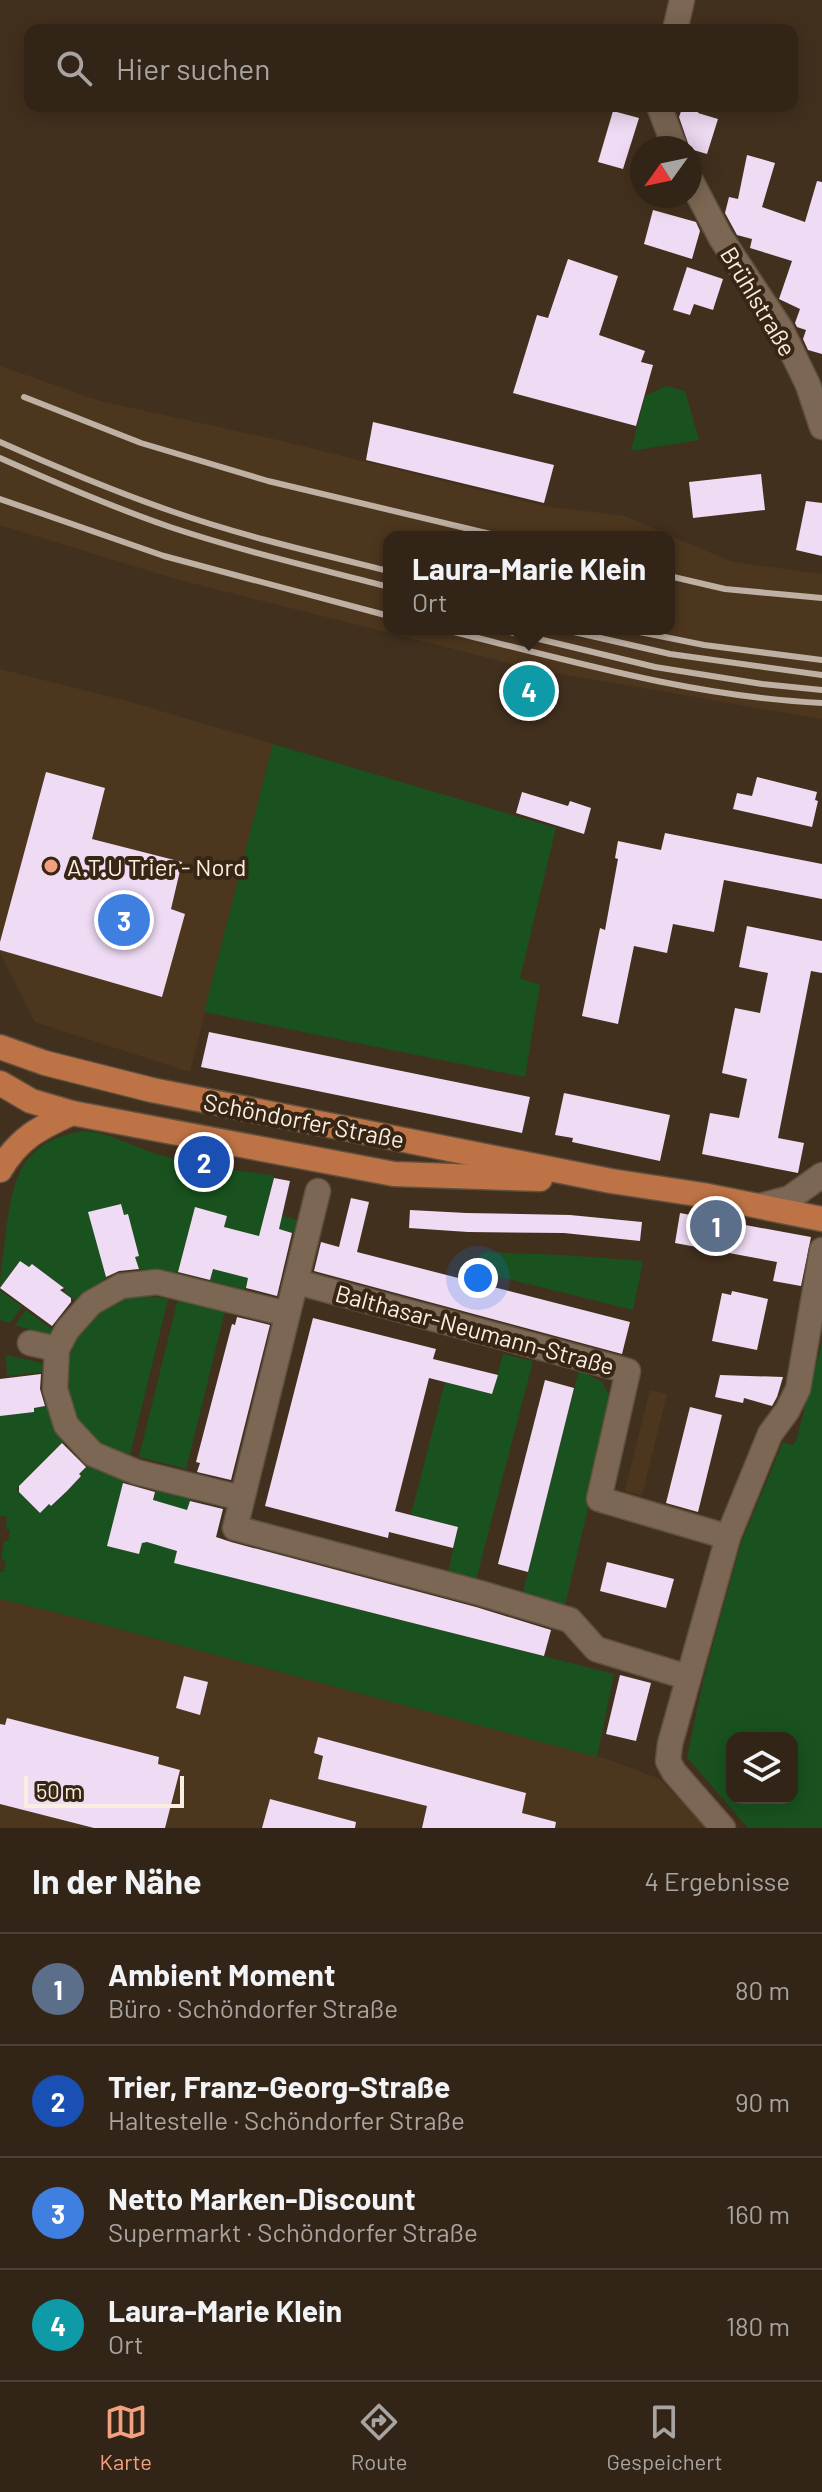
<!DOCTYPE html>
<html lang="de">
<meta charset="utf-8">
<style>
body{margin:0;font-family:Barlow,sans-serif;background:#3d3023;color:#f1f3f6}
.controls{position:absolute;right:24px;bottom:24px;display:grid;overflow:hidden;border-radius:16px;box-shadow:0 4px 20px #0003}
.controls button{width:72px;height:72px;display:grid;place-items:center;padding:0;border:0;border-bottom:2px solid #4d4135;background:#322416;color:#f1f3f6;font:40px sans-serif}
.compass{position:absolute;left:630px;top:136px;width:72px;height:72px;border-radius:50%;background:#322416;box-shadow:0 4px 20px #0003;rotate:237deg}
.scale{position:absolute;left:24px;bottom:20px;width:160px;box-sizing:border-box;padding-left:8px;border:4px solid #faeee3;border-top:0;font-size:22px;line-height:28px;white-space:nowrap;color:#faeee3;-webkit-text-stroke:6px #382614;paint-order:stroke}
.you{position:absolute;left:478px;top:1278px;width:28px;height:28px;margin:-20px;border:6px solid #fff;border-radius:50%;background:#1a73e8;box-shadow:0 0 0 12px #1a73e833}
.badge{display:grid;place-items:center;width:52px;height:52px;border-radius:50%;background:#f2a080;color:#fff;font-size:26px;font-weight:700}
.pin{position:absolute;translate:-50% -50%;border:4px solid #fff;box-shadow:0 2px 8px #0006}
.popup{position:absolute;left:383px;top:531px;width:292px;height:104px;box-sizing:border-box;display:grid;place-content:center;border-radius:16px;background:#322416;filter:drop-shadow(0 2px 6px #0005);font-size:26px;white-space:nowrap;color:#a8a4a1}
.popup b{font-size:30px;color:#f1f3f6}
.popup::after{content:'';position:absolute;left:50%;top:100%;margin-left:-16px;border:16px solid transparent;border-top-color:#322416}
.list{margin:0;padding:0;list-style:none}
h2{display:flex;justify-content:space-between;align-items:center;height:104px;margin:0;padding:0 32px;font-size:34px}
h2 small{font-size:26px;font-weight:400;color:#a8a4a1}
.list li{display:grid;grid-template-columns:52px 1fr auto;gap:24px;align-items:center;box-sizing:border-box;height:112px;padding:0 32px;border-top:2px solid #4d4135}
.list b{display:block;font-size:30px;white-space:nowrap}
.list p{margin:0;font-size:26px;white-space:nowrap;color:#a8a4a1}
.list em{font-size:26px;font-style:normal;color:#a8a4a1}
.icon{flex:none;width:44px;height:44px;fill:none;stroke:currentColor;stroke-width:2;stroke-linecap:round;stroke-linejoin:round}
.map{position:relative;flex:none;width:822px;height:1828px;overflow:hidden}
.search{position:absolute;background:#322416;box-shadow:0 4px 20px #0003;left:24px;right:24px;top:24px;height:88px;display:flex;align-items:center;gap:20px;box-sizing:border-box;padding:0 28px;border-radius:16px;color:#a8a4a1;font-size:30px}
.sheet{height:552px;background:#322416}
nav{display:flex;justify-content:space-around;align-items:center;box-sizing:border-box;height:112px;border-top:2px solid #4d4135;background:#322416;font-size:22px;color:#a8a4a1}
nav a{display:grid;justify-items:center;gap:4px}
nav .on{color:#f2a080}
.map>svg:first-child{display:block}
.built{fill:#4d361e;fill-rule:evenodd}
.green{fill:#19521f;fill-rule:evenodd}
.building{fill:#efdbf4}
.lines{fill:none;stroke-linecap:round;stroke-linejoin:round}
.minor-casing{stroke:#5f503f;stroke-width:27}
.major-casing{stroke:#5f503f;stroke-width:27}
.minor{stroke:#7b6753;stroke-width:24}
.major{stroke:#bd7345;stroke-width:24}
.rail{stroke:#beb0a3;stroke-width:6}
.poi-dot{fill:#f2a080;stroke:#382614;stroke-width:3}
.labels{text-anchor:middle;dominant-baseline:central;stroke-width:8;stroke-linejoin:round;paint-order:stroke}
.street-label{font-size:24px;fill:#faeee3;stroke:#382614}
.poi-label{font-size:24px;fill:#faeee3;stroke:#382614;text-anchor:start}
</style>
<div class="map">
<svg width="822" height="1828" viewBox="0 0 822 1828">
<rect width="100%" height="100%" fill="#42301e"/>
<g class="built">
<path d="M0,366L100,401L282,441L544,506L625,516L732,562L822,574V719L533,669L176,579L0,525ZM389,537H669V629H389Z"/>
<polygon points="0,669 123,700 273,744 190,1072 35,1022 0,953"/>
<polygon points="650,1390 667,1394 642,1495 625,1491"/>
<polygon points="0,1599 82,1619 607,1759 660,1779 707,1828 0,1828"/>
</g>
<g class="green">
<polygon points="666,386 685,391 699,440 631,451 645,396"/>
<polygon points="273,744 556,828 520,978 540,985 525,1077 204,1012"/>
<path d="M85,1131C110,1133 132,1146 156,1154C195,1165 234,1171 274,1175L266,1211L297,1220L294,1233L262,1225L244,1277L248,1278L245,1290L210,1281L227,1216L195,1207L178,1273L139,1269L135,1257L139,1255L136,1245L132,1246L128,1215H124L121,1204L89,1213L106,1278L75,1300L64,1292L66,1289L32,1264L29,1267L20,1261L0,1287C0,1268 4,1251 6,1232C13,1177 22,1140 85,1131Z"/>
<polygon points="484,1252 563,1255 643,1261 633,1310 472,1270 474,1260"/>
<polygon points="0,1290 22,1306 10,1323 0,1320"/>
<path d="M142,1295L168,1299L130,1455C119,1451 105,1447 95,1441C81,1431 74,1415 71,1398C58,1345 89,1304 142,1295Z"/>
<polygon points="178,1299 225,1311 186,1469 139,1457"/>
<polygon points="26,1310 52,1329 49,1335 15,1325"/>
<path d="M822,1343V1828H748L687,1757L704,1677L741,1543L783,1442L793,1445L796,1441ZM732,1738H792V1798H732Z"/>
<polygon points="503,1354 533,1361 476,1580 448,1572 458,1527 411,1515 445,1382 492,1394"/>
<polygon points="6,1355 42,1363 43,1372 7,1376"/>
<polygon points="579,1370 602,1382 613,1403 565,1605 523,1592"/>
<polygon points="47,1406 64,1441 16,1489 39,1513 49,1504 52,1506 81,1476 79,1474 88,1465 124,1480 108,1546 139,1554 142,1543 146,1543 156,1488 191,1498 187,1510 184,1509 174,1550 177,1551 175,1563 614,1674 597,1757 82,1619 0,1599 0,1572 4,1572 6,1561 1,1560 4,1541 8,1541 10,1530 6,1529 7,1517 0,1516 0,1416 33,1412 34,1408"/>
</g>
<g class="building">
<polygon points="683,106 700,106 698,113 718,119 707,154 690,149 679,117"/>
<polygon points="613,111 639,118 623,169 598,162"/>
<polygon points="747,155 775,163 762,207 805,222 817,181 822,182 822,354 808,350 803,339 806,330 797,327 795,323 800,309 779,299 792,261 750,248 752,239 737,235 725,213 729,197 738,199"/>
<polygon points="653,210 696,222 700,231 692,259 644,244"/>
<polygon points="568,259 618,276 599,335 645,351 641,362 653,365 636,426 513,393 537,315 548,318"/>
<polygon points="687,267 723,279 713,310 694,304 690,315 673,310"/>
<polygon points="373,422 554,465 544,503 366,460"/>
<polygon points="761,474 765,510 693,518 689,482"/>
<polygon points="806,501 822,503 822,556 796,550"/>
<polygon points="46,772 105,788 92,839 182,862 171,909 185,914 162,997 0,950 0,942"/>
<polygon points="757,777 817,792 815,800 818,801 812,827 733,809 737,793 752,796"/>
<polygon points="522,792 568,806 570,801 591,808 584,834 516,813"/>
<polygon points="665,833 822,864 822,899 724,880 714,932 673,924 667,953 634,946 618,1024 582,1016 600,928 605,930 618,859 615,858 618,841 661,850"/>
<polygon points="747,926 822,941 822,973 811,971 778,1138 804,1143 798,1173 702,1154 710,1113 739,1118 747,1079 722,1073 735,1008 760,1013 768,973 739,967"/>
<polygon points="209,1032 530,1097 522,1133 201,1067"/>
<polygon points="564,1093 670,1115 660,1161 572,1142 573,1138 555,1135"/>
<polygon points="274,1178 290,1181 279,1229 292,1233 277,1296 246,1288 248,1278 213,1269 210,1280 178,1272 195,1207 227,1216 224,1227 259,1236"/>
<polygon points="351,1198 369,1202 357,1252 630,1322 622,1354 314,1271 321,1242 339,1247"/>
<polygon points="121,1204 124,1215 128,1214 139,1256 135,1257 139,1269 119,1271 106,1277 88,1212"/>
<polygon points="410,1210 466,1213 570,1215 642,1222 640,1241 564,1233 468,1232 409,1228"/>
<polygon points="680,1213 811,1237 801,1286 773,1281 777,1262 675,1243"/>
<polygon points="20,1261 29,1267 32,1264 64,1288 60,1290 71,1298 71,1302 52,1326 0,1288"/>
<polygon points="732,1291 768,1299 757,1350 712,1341 722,1293 731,1295"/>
<polygon points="237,1317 270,1325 231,1480 197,1472 200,1463 196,1462 232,1324 235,1325"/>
<polygon points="313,1318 436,1349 433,1359 498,1375 492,1394 429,1378 395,1511 458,1527 453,1548 389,1532 388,1538 265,1506"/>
<polygon points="41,1374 40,1389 45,1406 34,1408 34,1412 0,1416 0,1379"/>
<polygon points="720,1375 783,1377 777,1397 772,1406 744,1398 743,1403 715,1397"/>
<polygon points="545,1380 574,1388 528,1572 498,1564"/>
<polygon points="690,1407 722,1415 698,1512 666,1503"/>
<polygon points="62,1443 86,1467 79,1474 81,1476 67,1491 51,1506 49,1504 40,1513 19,1492 19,1486"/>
<polygon points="123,1483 155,1492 153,1500 187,1510 190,1501 223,1509 216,1537 231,1542 476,1607 551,1630 544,1656 174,1563 177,1551 147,1542 142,1543 139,1554 107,1546"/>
<polygon points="607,1562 674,1579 666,1608 600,1591"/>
<polygon points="620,1675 651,1683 636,1741 606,1734"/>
<polygon points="184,1676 208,1682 200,1715 176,1708"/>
<polygon points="7,1718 159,1757 158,1764 180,1770 165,1828 94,1828 0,1804 0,1724 5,1725"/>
<polygon points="318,1737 526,1793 522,1813 556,1822 555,1828 422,1828 427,1806 318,1779 323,1756 314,1753"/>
<polygon points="270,1799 356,1822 355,1828 262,1828"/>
</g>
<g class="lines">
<g class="minor-casing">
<g id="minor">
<polyline points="675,30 682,0"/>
<polyline points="659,106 675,148"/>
<polyline points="690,179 721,238 781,329 808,385 822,427"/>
<polyline points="318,1191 235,1528 480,1593 570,1620 596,1649 687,1677"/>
<polyline points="760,1206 790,1198 822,1175"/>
<polyline points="297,1282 628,1371 599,1499 728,1537"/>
<polyline points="30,1343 57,1349"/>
<polyline points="241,1498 136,1472 93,1454 66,1425 55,1389 57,1349 67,1330 91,1303 121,1286 157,1282 287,1314"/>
<polyline points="723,1828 674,1772 668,1761 670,1744 728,1537 770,1434 787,1411 798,1389 822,1250"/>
</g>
</g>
<g class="major-casing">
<g id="major">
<polyline points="0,1047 45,1063 152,1090 611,1181 703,1195 822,1219"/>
<polyline points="0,1083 31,1101 72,1113 394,1174 540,1179"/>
<path d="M0,1170C19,1138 39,1128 72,1113"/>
</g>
</g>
<use href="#minor" class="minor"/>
<use href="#major" class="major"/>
<g class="rail">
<polyline points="24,397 141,443 268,481 503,537"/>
<path d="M0,442C56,467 113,491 171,511C242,536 316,553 389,571"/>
<path d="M0,458C56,483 112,507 170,527C242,551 316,568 389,587"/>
<polyline points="0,499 164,556 389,616"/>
<polyline points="669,576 725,589 822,598"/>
<path d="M442,629C567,660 693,697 822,703"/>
<polyline points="497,629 655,667 762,684 822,690"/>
<polyline points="561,629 670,654 822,675"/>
<polyline points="625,629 704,645 822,660"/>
</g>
</g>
<circle class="poi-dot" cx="51" cy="866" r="8"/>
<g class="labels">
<g class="street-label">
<text transform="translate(759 301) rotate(59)">Brühlstraße</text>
<text transform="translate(304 1120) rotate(11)">Schöndorfer Straße</text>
<text transform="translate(475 1329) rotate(15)">Balthasar-Neumann-Straße</text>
</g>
<g class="poi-label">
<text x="67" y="866">A.T.U Trier - Nord</text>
</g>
</g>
</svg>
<div class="controls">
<button><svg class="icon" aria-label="layers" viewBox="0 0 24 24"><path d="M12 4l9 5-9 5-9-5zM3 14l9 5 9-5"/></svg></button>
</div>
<svg class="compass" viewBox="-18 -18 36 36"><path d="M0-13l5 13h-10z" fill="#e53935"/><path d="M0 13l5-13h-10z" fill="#a8a4a1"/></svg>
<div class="scale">50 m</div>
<div class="you"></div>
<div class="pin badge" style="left:716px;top:1226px;background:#5c6f8a">1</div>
<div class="pin badge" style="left:204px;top:1162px;background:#1a4fb4">2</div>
<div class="pin badge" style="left:124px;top:920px;background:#3f7fe0">3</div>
<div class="pin badge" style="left:529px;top:691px;background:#0f9aa8">4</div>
<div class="popup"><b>Laura-Marie Klein</b>Ort</div>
<div class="search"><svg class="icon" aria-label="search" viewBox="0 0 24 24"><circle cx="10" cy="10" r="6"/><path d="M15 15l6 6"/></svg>Hier suchen</div>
</div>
<section class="sheet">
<h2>In der Nähe<small>4 Ergebnisse</small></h2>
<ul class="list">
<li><span class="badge" style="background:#5c6f8a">1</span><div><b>Ambient Moment</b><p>Büro · Schöndorfer Straße</p></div><em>80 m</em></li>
<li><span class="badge" style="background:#1a4fb4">2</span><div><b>Trier, Franz-Georg-Straße</b><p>Haltestelle · Schöndorfer Straße</p></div><em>90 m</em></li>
<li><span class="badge" style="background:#3f7fe0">3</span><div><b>Netto Marken-Discount</b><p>Supermarkt · Schöndorfer Straße</p></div><em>160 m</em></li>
<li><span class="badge" style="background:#0f9aa8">4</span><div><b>Laura-Marie Klein</b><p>Ort</p></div><em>180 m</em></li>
</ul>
</section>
<nav>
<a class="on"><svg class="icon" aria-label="map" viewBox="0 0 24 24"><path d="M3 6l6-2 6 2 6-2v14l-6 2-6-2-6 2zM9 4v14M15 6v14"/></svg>Karte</a>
<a><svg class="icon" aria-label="directions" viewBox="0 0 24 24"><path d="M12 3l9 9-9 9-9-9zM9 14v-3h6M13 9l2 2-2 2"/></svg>Route</a>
<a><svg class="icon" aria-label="saved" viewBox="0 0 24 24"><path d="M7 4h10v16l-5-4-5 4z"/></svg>Gespeichert</a>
</nav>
